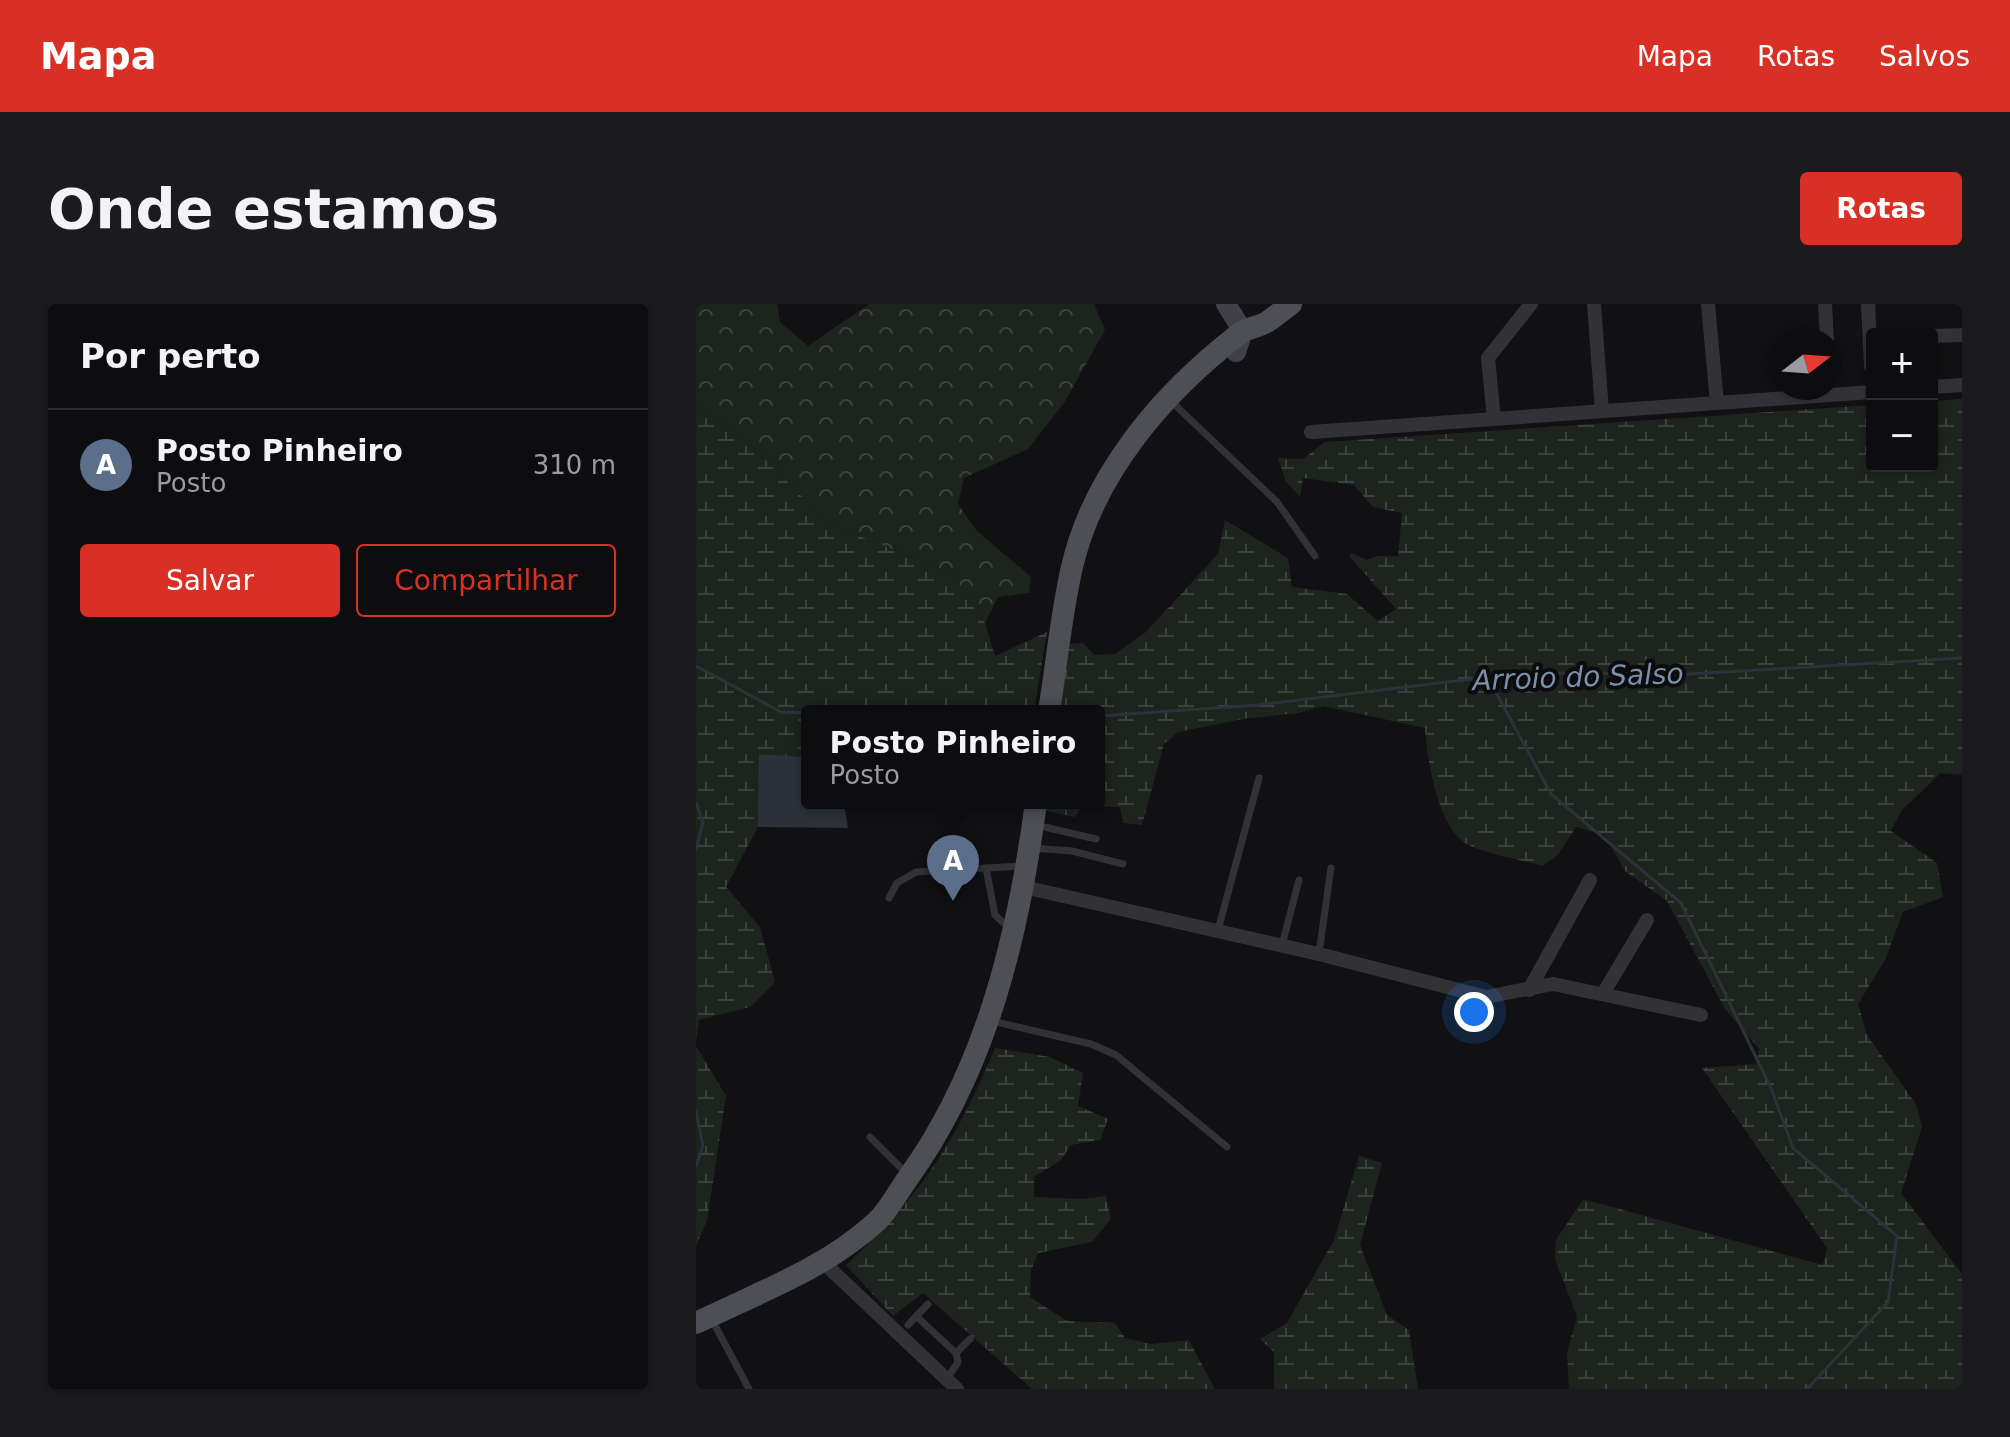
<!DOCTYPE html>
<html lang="pt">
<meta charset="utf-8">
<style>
body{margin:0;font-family:"DejaVu Sans",sans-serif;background:#1b1a1c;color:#f1f3f6}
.controls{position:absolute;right:24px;top:24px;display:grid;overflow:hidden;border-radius:8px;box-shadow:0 2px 6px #0004}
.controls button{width:72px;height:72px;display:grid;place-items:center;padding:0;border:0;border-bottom:2px solid #2d2c2e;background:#0d0c0e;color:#f1f3f6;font:40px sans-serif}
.compass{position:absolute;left:1074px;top:24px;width:72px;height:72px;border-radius:50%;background:#0d0c0e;box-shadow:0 2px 6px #0004;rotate:73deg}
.you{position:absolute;left:778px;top:708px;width:28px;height:28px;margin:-20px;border:6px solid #fff;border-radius:50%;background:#1a73e8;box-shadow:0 0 0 12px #1a73e833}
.badge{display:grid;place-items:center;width:52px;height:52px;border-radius:50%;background:#d93025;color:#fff;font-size:26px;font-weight:700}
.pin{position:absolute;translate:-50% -66px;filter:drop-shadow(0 2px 4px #0008)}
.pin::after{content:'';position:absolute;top:42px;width:28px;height:24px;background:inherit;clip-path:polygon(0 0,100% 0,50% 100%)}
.popup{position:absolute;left:105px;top:401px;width:304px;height:104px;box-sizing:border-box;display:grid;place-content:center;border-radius:8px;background:#0d0c0e;filter:drop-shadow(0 2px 6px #0005);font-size:26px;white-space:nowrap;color:#9a9b9e}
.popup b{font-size:30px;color:#f1f3f6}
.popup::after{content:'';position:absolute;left:50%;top:100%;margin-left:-16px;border:16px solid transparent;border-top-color:#0d0c0e}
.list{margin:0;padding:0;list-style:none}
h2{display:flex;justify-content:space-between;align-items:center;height:104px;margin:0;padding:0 32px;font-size:34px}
h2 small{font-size:26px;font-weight:400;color:#9a9b9e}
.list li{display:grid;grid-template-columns:52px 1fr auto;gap:24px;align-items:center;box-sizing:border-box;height:112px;padding:0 32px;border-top:2px solid #2d2c2e}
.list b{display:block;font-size:30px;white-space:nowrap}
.list p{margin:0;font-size:26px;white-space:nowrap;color:#9a9b9e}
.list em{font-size:26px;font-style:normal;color:#9a9b9e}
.actions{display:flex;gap:16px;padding:24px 32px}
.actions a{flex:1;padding:18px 0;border:2px solid #d93025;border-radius:8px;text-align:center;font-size:28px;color:#d93025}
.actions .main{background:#d93025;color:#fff}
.map{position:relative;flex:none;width:1266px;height:1085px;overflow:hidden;border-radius:8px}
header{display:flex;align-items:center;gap:48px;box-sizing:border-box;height:112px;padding:0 40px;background:#d93025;color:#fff}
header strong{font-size:38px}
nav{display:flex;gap:44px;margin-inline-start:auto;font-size:28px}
.intro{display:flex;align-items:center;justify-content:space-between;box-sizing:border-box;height:192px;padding:0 48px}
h1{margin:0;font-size:56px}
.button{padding:20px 36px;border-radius:8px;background:#d93025;color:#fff;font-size:28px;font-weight:700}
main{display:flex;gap:48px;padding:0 48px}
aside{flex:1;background:#0d0c0e;border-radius:8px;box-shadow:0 2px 6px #0004}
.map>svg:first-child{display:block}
.forest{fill:url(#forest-crowns)}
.wetland{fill:url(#wetland-marsh)}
.water{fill:#2b3239}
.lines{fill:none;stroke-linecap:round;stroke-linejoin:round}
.stream{stroke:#2b3239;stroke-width:3}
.lane{stroke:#323236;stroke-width:7}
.street{stroke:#323236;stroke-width:14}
.secondary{stroke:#404146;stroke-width:20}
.primary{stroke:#4e4f55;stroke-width:22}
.labels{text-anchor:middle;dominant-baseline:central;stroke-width:8;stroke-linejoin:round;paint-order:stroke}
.water-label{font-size:28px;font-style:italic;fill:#7c90aa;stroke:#0c0b0d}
</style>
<header>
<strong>Mapa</strong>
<nav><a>Mapa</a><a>Rotas</a><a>Salvos</a></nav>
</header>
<div class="intro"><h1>Onde estamos</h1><a class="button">Rotas</a></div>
<main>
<aside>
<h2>Por perto<small></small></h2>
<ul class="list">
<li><span class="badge" style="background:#5c6f8a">A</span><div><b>Posto Pinheiro</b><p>Posto</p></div><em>310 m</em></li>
</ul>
<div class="actions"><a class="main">Salvar</a><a>Compartilhar</a></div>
</aside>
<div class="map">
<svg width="1266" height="1085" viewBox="0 0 1266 1085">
<defs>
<pattern id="forest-crowns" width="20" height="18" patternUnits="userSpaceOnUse" patternTransform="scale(2)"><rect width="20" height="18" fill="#1d241e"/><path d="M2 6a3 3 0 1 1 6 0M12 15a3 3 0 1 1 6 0" fill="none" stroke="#3b413c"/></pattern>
<pattern id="wetland-marsh" width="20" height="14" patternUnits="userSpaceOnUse" patternTransform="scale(2)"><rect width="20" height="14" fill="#1d241e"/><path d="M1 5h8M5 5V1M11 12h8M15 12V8" fill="none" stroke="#3b413c"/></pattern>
</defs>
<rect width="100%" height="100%" fill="#111012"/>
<polygon class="forest" points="0,0 81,0 84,18 112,42 173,0 398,0 409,26 368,99 332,145 268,174 262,200 281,227 335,273 333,289 302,293 289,319 256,269 133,220 57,143 0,100"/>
<g class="wetland">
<path d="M1266,95V471L1245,469L1205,507L1195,527L1241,559L1247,593L1207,608L1189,656L1162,700L1171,731L1220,800L1226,823L1205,889L1266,970V1085H873L871,1049L881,1013L859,955L860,936L887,895L1127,961L1131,944L1006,764L1060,760L1063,745L1029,705L971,597L929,567L908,531L880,523L862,551L846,562C826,556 785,549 769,539C741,520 731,455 729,424L627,402L603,409L547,415L482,428L468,440L446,521L427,519L424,503L386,502L379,513L350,507L351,499H403V407H364L374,340L387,339L398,351L419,350L450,328L522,250L529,216L592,254L596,283L651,290L682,317L700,305L653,252L656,249L671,256L681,252H702L706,209L677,203L658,181L607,174L604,193L590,178L582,154L607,155L629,138L1176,101V162H1236V97Z"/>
<polygon points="0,100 57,143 133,220 256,269 289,319 299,352 351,328 338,407 111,407 111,453 64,450 62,523 30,583 64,623 79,678 54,703 3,716 0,737"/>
<polygon points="0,742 30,792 11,917 0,942"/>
<path d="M299,744L354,753L387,769L382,802L412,815L404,836L375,841L365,856L338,873V893L385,895L410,892L415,915L396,938L342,949L335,967L334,993L371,1017L419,1019L429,1034L454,1040L493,1036L519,1085H336L227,989L197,1012L150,961C225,892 260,837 299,744Z"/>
<polygon points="663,852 686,859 664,941 691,1011 713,1026 722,1085 578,1085 578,1048 564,1035 591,1019 638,936"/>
</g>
<polygon class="water" points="63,450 111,453 111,499 148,499 152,524 62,523"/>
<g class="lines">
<g class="stream">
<polyline points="0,362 85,408 111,409"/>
<polyline points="791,372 855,490 985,599 1075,784 1097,844 1201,932 1192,998 1111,1085"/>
<polyline points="403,412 562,401 825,369 992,370 1266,354"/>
<polyline points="0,499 7,518 0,546"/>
<polyline points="0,807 7,842 0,862"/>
</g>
<g class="lane">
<polyline points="478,100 581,198 619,252"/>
<polyline points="340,521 400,535"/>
<polyline points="335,544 376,547 427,560"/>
<polyline points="290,564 299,611 315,626"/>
<polyline points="193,594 201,579 220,568 325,562"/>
<polyline points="522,626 563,474"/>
<polyline points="586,641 603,576"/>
<polyline points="623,649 635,564"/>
<polyline points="296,717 395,740 420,751 531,843"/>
<polyline points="174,833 209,868"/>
<polyline points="220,1012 260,1049 262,1058 251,1075"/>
<polyline points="15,1014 53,1085"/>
<polyline points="212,1021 232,1000"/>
<polyline points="260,1049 274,1035"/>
</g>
<g class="street">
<polyline points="898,0 906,107"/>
<polyline points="1012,0 1021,99"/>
<polyline points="1129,0 1131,36"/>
<polyline points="1172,0 1175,62"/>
<polyline points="1236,32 1266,31"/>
<polyline points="1236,83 1266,81"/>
<polyline points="798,115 792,54 835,0"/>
<polyline points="615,128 1176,88"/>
<polyline points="328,583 623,650 790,693 857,680 1005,711"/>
<polyline points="833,686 894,576"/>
<polyline points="908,688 951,616"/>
<polyline points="127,958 261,1085"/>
</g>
<polyline class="secondary" points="530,0 547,27 540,48"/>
<g class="primary">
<path d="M353,407C361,359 365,310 376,263C398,168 468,88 543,30C551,24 562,23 571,18C579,13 587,6 595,0"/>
<path d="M0,1019C61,989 129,965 180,918C192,907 202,888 212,874C291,764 322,632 340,499"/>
</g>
</g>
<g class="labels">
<g class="water-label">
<text transform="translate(882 373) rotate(-2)">Arroio do Salso</text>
</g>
</g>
</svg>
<div class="controls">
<button>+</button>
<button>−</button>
</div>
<svg class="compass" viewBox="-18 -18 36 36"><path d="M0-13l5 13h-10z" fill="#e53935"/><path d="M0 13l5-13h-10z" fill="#9a9b9e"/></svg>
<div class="you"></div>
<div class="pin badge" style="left:257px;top:597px;background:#5c6f8a">A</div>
<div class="popup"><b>Posto Pinheiro</b>Posto</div>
</div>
</main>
